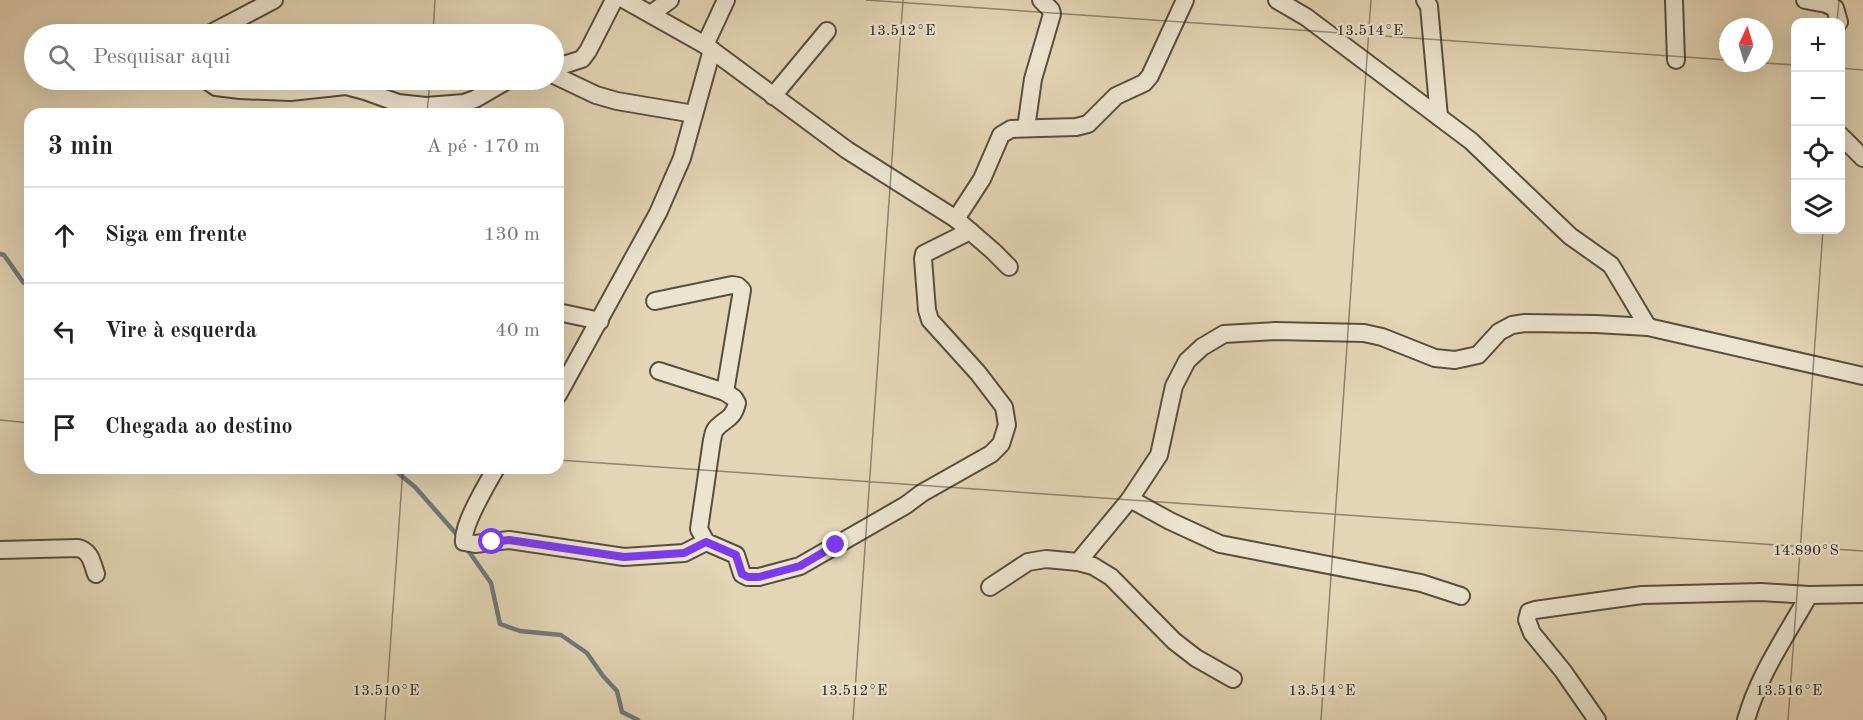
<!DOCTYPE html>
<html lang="pt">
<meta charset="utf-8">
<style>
body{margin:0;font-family:"Old Standard TT",serif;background:#f6f6f6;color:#222}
.controls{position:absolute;right:18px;top:18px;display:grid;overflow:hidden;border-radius:12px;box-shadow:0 6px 24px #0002}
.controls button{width:54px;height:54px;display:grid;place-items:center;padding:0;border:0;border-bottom:2px solid #e0e0e0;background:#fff;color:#222;font:30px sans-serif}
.compass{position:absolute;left:1719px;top:18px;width:54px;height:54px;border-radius:50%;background:#fff;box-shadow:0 6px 24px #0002;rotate:4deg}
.stop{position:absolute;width:18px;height:18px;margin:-14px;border:4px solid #7c3aed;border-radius:50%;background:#fff}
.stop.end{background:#7c3aed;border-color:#fff;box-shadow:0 2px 6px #0008}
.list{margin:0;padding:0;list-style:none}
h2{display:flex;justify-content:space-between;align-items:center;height:78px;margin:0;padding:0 24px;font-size:26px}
h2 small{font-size:20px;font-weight:400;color:#767676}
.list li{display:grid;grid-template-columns:39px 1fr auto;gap:18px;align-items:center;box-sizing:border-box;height:96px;padding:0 24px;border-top:2px solid #e0e0e0}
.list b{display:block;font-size:22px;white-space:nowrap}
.list em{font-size:20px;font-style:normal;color:#767676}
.icon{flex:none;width:33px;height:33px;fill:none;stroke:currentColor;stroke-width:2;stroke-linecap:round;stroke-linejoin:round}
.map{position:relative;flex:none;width:1863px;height:720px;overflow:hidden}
.search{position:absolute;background:#fff;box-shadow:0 6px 24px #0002;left:24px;top:24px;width:540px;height:66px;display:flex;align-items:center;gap:15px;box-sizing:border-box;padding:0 21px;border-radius:33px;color:#767676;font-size:22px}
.panel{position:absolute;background:#fff;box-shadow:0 6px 24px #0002;left:24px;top:108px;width:540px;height:366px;border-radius:18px}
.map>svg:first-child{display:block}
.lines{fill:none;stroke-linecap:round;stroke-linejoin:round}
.stream{stroke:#6e7a79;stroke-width:4.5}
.minor-casing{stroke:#594f3f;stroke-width:20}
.minor{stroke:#ede4cf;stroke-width:16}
.route{stroke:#7c3aed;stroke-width:8}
.ticks{fill:none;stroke:#2b2218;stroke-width:1.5;stroke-opacity:0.45}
.ticks-label{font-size:15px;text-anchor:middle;fill:#2b2218;stroke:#ede4cf;stroke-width:4.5;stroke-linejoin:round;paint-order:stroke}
</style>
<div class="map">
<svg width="1863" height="720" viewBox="0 0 1863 720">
<rect width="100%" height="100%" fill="#e3d5b5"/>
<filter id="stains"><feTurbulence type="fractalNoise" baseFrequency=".00333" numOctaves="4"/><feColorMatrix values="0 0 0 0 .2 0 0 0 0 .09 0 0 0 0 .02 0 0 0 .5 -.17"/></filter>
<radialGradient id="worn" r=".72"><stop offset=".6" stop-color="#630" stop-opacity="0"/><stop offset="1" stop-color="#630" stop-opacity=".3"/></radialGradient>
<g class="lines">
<g class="stream">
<polyline points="0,254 4,255 23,282 30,288"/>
<polyline points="392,468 415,487 459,537"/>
<polyline points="465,546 491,583 500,624 520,631 561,635 587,653 603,676 617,691 622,712 638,720"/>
</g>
<g class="minor-casing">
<g id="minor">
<polyline points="625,0 705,45 847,150 956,219 993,251 1009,267"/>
<polyline points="1277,0 1306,17 1471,141 1570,236 1611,265 1648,327"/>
<polyline points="1425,0 1429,6 1439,117"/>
<polyline points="1674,0 1676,60"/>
<polyline points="1805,0 1826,4 1835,8 1839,22"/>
<polyline points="651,14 670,0"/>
<polyline points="209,34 274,0"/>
<polyline points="705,45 726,0"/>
<polyline points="554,68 582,59 588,51 614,0"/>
<polyline points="554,75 596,95 617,101 694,114"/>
<polyline points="206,80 216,87 240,90 290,92 346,86 365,91 398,103 426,106 464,103 475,99 508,80"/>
<polyline points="773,96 827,31"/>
<polyline points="1026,128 1033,79 1052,14 1051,10 1041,0"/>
<polyline points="1840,135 1863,158"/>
<polyline points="956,219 982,179 1001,135 1011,129 1076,127 1088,124 1116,96 1144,83 1150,76 1185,0"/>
<polyline points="655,301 732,285 738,286 742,290 725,392"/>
<polyline points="558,312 600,321"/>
<path d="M659,371L725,392L734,398L737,403C733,421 723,419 715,430C713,433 713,437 712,440L699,529L706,542L736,555L742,574L748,577H759L800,566L906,505L922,493L991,454L1001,444L1007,425L1004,407L978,373L930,320L927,310L923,259L924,254L970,231"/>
<polyline points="558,395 658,213 682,158 712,50"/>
<path d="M496,468C487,484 462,525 464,542L475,544L509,540L624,557L684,553L706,542"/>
<path d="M0,550L78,548C91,551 92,563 96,574"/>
<polyline points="1078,562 1130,499"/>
<polyline points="990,587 1028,562 1046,559 1078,562 1093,566 1111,577 1174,641 1196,658 1233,679"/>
<polyline points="1461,596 1421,583 1220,544 1170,521 1130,499 1159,455 1174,386 1187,361 1202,347 1224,334 1275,331 1364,333 1382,337 1435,358 1455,360 1478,355 1499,332 1512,325 1525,323 1596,324 1648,327 1863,376"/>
<polyline points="1597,720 1563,671 1532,633 1527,620 1529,612 1535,610 1642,595 1761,592 1809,595"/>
<path d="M1746,720C1759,674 1786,636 1809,595L1863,594"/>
</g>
</g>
<use href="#minor" class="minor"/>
</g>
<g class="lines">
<polyline class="route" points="492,542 509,540 624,557 684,553 706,542 736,555 742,574 748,577 759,577 800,566 836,545"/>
</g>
<path class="ticks" d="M866,0L1728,60M1837,22L1839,0M433,34L435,0M1764,63L1796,65M1840,68L1863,70M427,114L430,80M0,420L30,423M558,460L1863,551M385,720L403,468M853,720L903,0M1321,720L1371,0M1788,720L1823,230"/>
<g class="ticks-label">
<text x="902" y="35">13.512°E</text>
<text x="1370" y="35">13.514°E</text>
<text x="1806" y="555">14.890°S</text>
<text x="386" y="695">13.510°E</text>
<text x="854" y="695">13.512°E</text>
<text x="1322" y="695">13.514°E</text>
<text x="1789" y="695">13.516°E</text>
</g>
<rect width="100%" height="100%" filter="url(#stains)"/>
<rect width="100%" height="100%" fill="url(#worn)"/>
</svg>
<div class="controls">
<button>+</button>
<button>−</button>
<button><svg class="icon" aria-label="locate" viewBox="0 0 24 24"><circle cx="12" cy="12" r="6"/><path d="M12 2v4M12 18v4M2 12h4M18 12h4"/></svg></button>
<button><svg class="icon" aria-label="layers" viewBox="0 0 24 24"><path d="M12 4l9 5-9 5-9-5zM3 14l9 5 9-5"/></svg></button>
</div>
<svg class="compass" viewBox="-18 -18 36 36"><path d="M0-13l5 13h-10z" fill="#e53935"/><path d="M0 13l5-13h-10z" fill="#767676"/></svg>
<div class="stop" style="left:492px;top:542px"></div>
<div class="stop end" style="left:836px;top:545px"></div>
<div class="search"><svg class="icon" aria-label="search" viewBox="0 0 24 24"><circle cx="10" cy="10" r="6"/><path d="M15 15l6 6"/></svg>Pesquisar aqui</div>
<section class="panel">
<h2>3 min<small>A pé · 170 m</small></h2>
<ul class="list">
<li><svg class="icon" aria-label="ahead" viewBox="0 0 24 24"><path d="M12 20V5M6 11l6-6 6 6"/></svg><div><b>Siga em frente</b></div><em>130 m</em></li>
<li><svg class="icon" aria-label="left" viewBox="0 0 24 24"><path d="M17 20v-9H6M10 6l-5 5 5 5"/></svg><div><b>Vire à esquerda</b></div><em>40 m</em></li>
<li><svg class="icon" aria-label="arrive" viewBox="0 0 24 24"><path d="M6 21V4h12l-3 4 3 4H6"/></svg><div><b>Chegada ao destino</b></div></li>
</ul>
</section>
</div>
